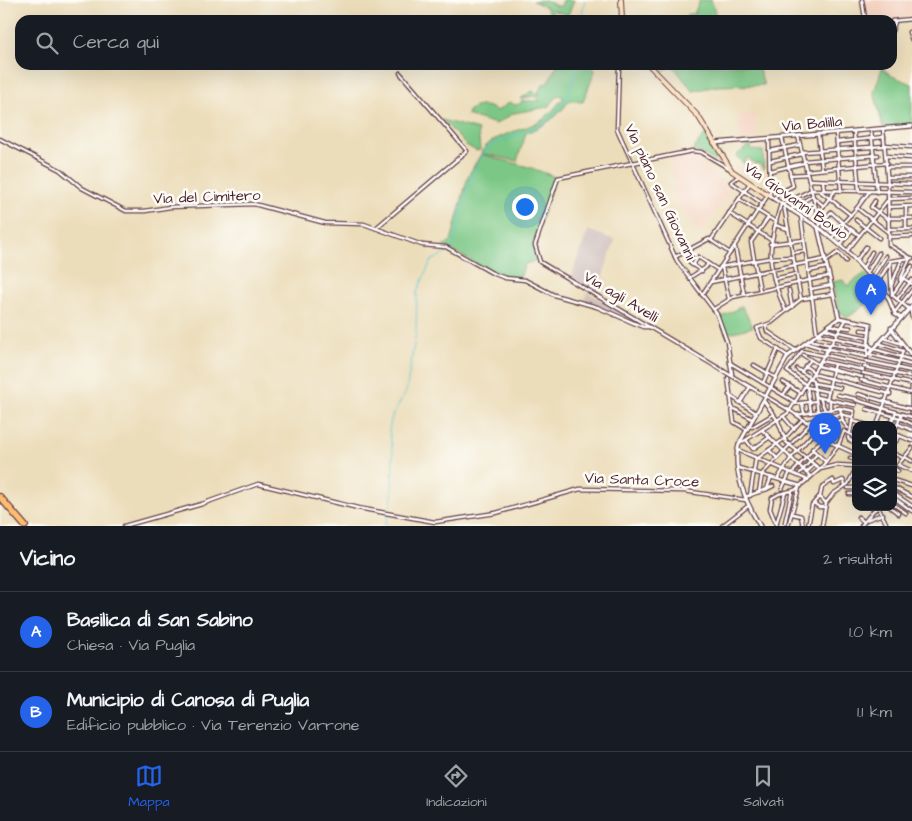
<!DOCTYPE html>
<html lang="it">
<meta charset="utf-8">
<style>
body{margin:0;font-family:"Architects Daughter",sans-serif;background:#242831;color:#f1f3f6}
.controls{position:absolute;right:15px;bottom:15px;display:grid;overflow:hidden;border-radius:10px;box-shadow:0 5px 20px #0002}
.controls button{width:45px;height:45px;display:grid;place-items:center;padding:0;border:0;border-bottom:1px solid #363941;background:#171b24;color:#f1f3f6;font:25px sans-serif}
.you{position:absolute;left:524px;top:206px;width:18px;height:18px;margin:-12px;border:4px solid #fff;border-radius:50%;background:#1a73e8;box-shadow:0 0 0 8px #1a73e833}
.badge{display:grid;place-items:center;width:32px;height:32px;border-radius:50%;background:#2563eb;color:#fff;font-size:16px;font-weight:700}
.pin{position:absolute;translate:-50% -41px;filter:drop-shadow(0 1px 2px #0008)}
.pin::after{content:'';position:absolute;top:26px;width:18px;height:15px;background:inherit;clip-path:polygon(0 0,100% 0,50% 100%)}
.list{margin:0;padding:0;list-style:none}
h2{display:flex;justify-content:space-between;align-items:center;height:65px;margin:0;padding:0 20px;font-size:21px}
h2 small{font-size:16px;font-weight:400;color:#9ea1a6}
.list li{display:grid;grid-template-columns:32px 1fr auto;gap:15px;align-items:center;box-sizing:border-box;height:80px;padding:0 20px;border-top:1px solid #363941}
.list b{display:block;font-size:19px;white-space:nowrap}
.list p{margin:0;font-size:16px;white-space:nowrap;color:#9ea1a6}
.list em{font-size:16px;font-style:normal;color:#9ea1a6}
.icon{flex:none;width:28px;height:28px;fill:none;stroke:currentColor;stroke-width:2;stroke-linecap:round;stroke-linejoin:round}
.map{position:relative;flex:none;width:912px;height:526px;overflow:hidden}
.search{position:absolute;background:#171b24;box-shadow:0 5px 20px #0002;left:15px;right:15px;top:15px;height:55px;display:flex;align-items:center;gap:12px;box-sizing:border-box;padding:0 18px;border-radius:15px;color:#9ea1a6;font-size:19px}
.sheet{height:225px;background:#171b24}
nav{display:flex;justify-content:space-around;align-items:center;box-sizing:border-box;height:70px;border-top:1px solid #363941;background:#171b24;font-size:14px;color:#9ea1a6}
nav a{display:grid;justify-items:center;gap:2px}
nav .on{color:#2563eb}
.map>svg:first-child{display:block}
.built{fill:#f4d3c1}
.industrial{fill:#d0c0bc}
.green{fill:#7cc785;stroke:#637358}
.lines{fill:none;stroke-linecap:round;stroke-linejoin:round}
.stream{stroke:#56c0d1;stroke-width:1}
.minor-casing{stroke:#623c40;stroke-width:5}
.tertiary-casing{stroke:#623c40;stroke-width:5.5}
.secondary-casing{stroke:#623c40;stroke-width:6}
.motorway-casing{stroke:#623c40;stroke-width:8}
.minor{stroke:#fff;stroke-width:2.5}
.tertiary{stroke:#fff;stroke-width:3}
.secondary{stroke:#fee4c6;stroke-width:4}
.motorway{stroke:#fdbc70;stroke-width:5.5}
.labels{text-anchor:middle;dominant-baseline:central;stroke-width:5;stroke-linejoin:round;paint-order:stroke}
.street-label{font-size:15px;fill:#4a1f2b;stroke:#fdfcf7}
</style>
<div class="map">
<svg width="912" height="526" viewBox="0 0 912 526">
<rect width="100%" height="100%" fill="#fdfcf7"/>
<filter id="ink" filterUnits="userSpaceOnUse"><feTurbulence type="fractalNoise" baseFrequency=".02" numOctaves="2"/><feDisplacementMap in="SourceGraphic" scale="10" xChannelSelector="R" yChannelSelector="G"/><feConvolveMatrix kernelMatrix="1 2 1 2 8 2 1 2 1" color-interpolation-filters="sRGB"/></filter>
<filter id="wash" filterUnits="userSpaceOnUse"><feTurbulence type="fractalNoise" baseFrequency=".0096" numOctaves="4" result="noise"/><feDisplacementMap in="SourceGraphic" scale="20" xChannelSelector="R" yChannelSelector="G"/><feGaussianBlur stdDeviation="1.12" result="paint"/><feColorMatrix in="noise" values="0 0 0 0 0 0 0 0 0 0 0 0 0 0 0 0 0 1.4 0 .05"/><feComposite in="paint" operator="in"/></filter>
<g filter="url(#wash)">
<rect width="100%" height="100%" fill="#ecddba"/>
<g class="built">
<polygon points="864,0 912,0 912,16 897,20 867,16"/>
<polygon points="755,114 756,138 739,139 738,115"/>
<polygon points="691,152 697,153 707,161 705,168 724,183 728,194 701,233 683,216 672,178 672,155"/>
</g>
<g class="industrial">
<polygon points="588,230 615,240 597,293 571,278"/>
<polygon points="587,292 639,322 638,324 584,302"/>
</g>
<g class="green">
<polygon points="546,0 556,6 561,6 563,0 574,0 568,15 552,10 554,20 550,20 547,8 533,1"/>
<polygon points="700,0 711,0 718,20 683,20 688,14 694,14"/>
<path d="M557,65H592L595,71L583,102L569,101C557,118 545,125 526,133L517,161L481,153C488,136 523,130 539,122C549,116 556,106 564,97L558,95L548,107L514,113L496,124L467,115L468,111C479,104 486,104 497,111L510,102L515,105L522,103L521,101H540L534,96L520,99L532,91L541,95L538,92L544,83L547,84Z"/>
<polygon points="653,65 761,65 758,67 764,85 717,86 693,91 673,66 661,73"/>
<polygon points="882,68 892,76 912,84 912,125 883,127 874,92"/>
<polygon points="442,120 478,130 480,150 477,151 467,146"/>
<polygon points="706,133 720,156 716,161 693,150"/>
<polygon points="752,142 751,150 763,151 764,169 759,163 755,164 748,158 746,158 745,165 736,156 747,147 745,143"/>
<polygon points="481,154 532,168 555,177 533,245 537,257 535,261 525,264 520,278 491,271 443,246 451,241 468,176"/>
<polygon points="865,273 882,293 847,318 839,311 832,282 843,280 847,286"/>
<polygon points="742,306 753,327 726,334 720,318"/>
</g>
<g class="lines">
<g class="stream">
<polyline points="581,20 585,0"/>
<path d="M385,526L392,497L393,452L389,430L392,416L406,392L416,333L417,292L431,261L448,252L453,247C462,214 467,168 492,145C508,138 532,131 545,122C563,109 574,86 576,65"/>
</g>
</g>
</g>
<g filter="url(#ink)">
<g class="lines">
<g class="minor-casing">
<g id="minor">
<polyline points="862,0 865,18"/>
<polyline points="861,20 881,20"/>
<polyline points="892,21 912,19"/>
<polyline points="892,31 895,22"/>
<polyline points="909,32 912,40"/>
<polyline points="619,65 617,129 677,261 717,314 727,342 732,374"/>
<polyline points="883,129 888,185 889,245 909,257"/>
<polyline points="871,130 877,192"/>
<polyline points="854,132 859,191"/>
<polyline points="836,133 841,191"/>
<polyline points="818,134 822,169"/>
<polyline points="798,136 820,225"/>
<polyline points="0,139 60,170 82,188 126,211 145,211 170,207 254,204 325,223 364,224 422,245 446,247 492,273 505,278 525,280 554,295 597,307 643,327 650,327"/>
<polyline points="769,139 770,196"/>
<polyline points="837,142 884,137"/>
<polyline points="885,145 912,147"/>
<polyline points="769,151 800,145"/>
<polyline points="802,152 885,146"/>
<polyline points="886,156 912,158"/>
<polyline points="770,161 802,154"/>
<polyline points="804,161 878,155"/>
<polyline points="887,167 912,167"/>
<polyline points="730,169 701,152 692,151 558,178 535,245 540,262 789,410 816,428 832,443 856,454"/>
<polyline points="770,171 804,163"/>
<polyline points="806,171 887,163"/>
<polyline points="790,175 807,174"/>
<polyline points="739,176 731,182 763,204"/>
<polyline points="888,177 912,177"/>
<polyline points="809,180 912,184"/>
<polyline points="823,181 824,190"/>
<polyline points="820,191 851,215"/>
<polyline points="869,192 857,208 889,233"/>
<polyline points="813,197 824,206"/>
<polyline points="739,199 776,222"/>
<polyline points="774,199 779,193 793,186 782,138"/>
<polyline points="889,199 912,198"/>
<polyline points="875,201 871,207 889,220"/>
<path d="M781,204C767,249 766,268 786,311"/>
<polyline points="782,205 811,190 912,192"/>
<polyline points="784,206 801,299"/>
<polyline points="888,207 912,206"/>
<polyline points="906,207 906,229"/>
<polyline points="857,208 843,223 859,235"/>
<polyline points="790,210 812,196"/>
<polyline points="729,213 771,240"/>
<polyline points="817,214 835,191"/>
<polyline points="801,217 817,334 868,345 867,356"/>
<polyline points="889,218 912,218"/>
<polyline points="856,220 879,238"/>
<polyline points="821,224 831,212 843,223 832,238"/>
<polyline points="775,225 788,229"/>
<polyline points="376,228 467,151 400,73"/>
<polyline points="889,229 912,229"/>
<polyline points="889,237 912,236"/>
<polyline points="711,240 750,183"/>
<polyline points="770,244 804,240"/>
<polyline points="840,245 852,230"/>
<polyline points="735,247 744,294"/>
<polyline points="847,251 887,201"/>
<polyline points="838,252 846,261"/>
<polyline points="685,253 691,264 702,271"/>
<polyline points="792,253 805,251"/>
<polyline points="675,257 709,239 730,253"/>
<polyline points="856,261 866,247"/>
<polyline points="825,262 837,253"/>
<polyline points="693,265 698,257 718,270"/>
<polyline points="720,267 770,258 793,257"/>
<polyline points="722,267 729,299"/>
<polyline points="863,268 872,252"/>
<polyline points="809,271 827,267"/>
<polyline points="867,273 879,253"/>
<polyline points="689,278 705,268 708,264"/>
<polyline points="872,278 886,256"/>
<polyline points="903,278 912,284"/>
<polyline points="774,279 796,274"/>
<polyline points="900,280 910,258"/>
<polyline points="711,282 825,259"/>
<polyline points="800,282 829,276"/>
<polyline points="877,283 889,264"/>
<polyline points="892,284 902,259"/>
<polyline points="811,289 831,285"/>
<polyline points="789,290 792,307"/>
<polyline points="760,291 751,242 768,218"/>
<polyline points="893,294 912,266"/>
<polyline points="702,295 768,195"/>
<polyline points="892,295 890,261 912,258"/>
<polyline points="892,295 909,309"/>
<polyline points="897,299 912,280"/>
<polyline points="714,309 733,297 797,283"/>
<polyline points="895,312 912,290"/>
<polyline points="830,325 841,328"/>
<polyline points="766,326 767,331 795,350"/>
<polyline points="842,327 850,328"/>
<polyline points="825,329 838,333"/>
<polyline points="861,330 869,331"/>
<polyline points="839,332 869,338"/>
<polyline points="884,338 902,344"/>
<polyline points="809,340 831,345"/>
<polyline points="805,343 828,350"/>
<polyline points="878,343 903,351"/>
<polyline points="831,344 868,351"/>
<polyline points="829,349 867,357"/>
<polyline points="869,354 912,365"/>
<polyline points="803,355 819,365"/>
<polyline points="825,355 865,364"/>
<polyline points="868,355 874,349 912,360"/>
<polyline points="788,356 761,338 757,328 771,323 801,299 833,294"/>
<polyline points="821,361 863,370"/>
<polyline points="866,361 912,371"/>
<polyline points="730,363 795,402"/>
<polyline points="754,365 776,378"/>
<polyline points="805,366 814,372"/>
<polyline points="818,366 862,377"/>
<polyline points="864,367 912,377"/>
<polyline points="797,369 808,376"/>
<polyline points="801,372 810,361"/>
<polyline points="863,373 912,384"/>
<polyline points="813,374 890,394"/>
<polyline points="728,378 734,422 747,430"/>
<polyline points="809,379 813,381 818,411"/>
<polyline points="861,380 911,393"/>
<polyline points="783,382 801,393"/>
<polyline points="763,383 778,349"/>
<polyline points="813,383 840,388"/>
<polyline points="805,384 787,371 802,351 824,356"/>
<polyline points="806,387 829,392"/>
<polyline points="807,387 811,412"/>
<polyline points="858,394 911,409"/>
<polyline points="729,395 756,413"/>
<polyline points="783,395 790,386"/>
<polyline points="838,395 856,399"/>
<polyline points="816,397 855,405"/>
<polyline points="820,398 825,410"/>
<polyline points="827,399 834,364"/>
<polyline points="856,400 912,417"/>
<polyline points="764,401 778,421 786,442 820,469 837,465 856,466"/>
<polyline points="740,403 750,387"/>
<polyline points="802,403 804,413"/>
<polyline points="794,404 816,401"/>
<polyline points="731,407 752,419"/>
<polyline points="840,408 843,422 848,428"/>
<polyline points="867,409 900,418 912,424"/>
<polyline points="830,410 830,400"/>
<polyline points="796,415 840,408 854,411 850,433"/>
<polyline points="784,417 794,429"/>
<polyline points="852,421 867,425"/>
<polyline points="806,422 840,414 853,417"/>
<polyline points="898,424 912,430"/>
<polyline points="877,425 903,351"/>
<polyline points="890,425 896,412"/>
<polyline points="750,426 752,427 774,414"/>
<polyline points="812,426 842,420"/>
<polyline points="762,430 811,477"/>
<polyline points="820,432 828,427"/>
<polyline points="893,433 912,441"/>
<polyline points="893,434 902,414"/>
<polyline points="848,437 849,440 856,443"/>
<polyline points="746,440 753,449 770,437"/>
<polyline points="820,442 812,449 826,462"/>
<polyline points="741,443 788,413 846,320"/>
<polyline points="893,445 900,436"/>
<polyline points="912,448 898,465 912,471"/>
<polyline points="738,450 808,480"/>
<polyline points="769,450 777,458"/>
<polyline points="893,453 903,458"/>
<polyline points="905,457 912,461"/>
<polyline points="758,458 784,439 803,419"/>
<polyline points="850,458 856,460"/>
<polyline points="739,468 801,486"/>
<polyline points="895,469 898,471"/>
<polyline points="793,472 813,450"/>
<polyline points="800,473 817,454"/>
<polyline points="806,473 814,465"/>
<polyline points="778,478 791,458 817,429"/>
<polyline points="893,480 912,486"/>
<polyline points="893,487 912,497"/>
<polyline points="848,488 856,488"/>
<polyline points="767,489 773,486"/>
<polyline points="782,489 790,472"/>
<polyline points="759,492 762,474 810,424"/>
<polyline points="893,493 912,506"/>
<polyline points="849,494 856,494"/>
<polyline points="750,496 756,457"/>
<polyline points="745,497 767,489 771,477"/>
<polyline points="893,497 912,511"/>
<polyline points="826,503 820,497 822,487 833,480 834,484 843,480 845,485"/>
<polyline points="815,504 819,507 825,507"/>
<polyline points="893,504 906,513"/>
<polyline points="890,507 899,514"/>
<polyline points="793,514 801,516 803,526"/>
<polyline points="858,517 864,522"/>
<polyline points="866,520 883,514"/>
<polyline points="785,522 792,491"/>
<polyline points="776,525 785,493"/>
<polyline points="124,526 202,504 258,484 358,508 435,522 496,513 580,489 684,491 746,500"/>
<polyline points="722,526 748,506"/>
<polyline points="777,526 770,509 772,498 779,494 795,490 820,469 838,446 844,431 856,437"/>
<polyline points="788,526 799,488"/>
<polyline points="808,526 812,505 819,497"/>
<polyline points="822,526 826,503 833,494 848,484 856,468"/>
<polyline points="861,526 873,511 878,507 886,523"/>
</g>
</g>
<g class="tertiary-casing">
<g id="tertiary">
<polyline points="714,143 912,126"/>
<polyline points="768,195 821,229 847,251 888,297 895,314 901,318"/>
<polyline points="818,228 839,318"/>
<polyline points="911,309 912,317"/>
<polyline points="839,318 870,324 868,345 874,349 912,306"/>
<polyline points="891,328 912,356"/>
<polyline points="912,387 912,412"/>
<path d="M760,526C747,505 731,469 739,444L788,356L839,318"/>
</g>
</g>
<g class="secondary-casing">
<g id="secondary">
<polyline points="621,0 622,20"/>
<polyline points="649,65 698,116 732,171 768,195"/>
</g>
</g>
<g class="motorway-casing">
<polyline id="motorway" points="0,497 25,526"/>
</g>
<use href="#minor" class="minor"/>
<use href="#tertiary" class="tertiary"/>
<use href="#secondary" class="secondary"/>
<use href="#motorway" class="motorway"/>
</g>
</g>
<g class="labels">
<g class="street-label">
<text transform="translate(812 124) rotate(-5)">Via Balilla</text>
<text transform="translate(660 192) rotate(65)">Via piano san Giovanni</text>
<text transform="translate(207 197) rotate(-2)">Via del Cimitero</text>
<text transform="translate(796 201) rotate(35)">Via Giovanni Bovio</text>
<text transform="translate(621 297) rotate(31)">Via agli Avelli</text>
<text transform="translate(642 480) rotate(2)">Via Santa Croce</text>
</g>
</g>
</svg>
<div class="controls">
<button><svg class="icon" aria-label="locate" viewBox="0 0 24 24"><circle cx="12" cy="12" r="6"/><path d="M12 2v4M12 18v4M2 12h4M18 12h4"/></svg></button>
<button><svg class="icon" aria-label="layers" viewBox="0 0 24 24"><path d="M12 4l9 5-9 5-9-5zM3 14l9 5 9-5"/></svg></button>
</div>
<div class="you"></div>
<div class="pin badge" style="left:871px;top:315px">A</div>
<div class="pin badge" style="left:825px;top:454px">B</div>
<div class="search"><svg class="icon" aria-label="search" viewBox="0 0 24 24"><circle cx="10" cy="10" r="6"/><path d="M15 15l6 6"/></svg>Cerca qui</div>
</div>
<section class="sheet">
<h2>Vicino<small>2 risultati</small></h2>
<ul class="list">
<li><span class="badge">A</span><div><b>Basilica di San Sabino</b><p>Chiesa · Via Puglia</p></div><em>1.0 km</em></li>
<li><span class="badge">B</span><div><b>Municipio di Canosa di Puglia</b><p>Edificio pubblico · Via Terenzio Varrone</p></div><em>1.1 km</em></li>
</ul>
</section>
<nav>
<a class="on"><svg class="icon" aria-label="map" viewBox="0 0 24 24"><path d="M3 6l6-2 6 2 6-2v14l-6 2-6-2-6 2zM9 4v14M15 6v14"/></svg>Mappa</a>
<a><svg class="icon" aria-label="directions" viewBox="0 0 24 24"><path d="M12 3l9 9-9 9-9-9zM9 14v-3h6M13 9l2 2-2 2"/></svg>Indicazioni</a>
<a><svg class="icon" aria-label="saved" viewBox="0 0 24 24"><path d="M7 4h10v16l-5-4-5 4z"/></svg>Salvati</a>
</nav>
